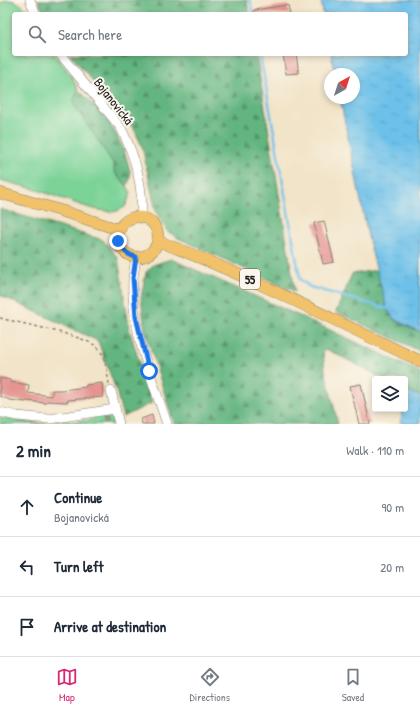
<!DOCTYPE html>
<meta charset="utf-8">
<style>
body{margin:0;font-family:"Patrick Hand",sans-serif;background:#f2f2f3;color:#1f2937}
.controls{position:absolute;right:12px;bottom:12px;display:grid;overflow:hidden;border-radius:4px;box-shadow:0 2px 6px #0003}
.controls button{width:36px;height:36px;display:grid;place-items:center;padding:0;border:0;border-bottom:1px solid #e0e1e3;background:#fff;color:#1f2937;font:20px sans-serif}
.compass{position:absolute;left:324px;top:68px;width:36px;height:36px;border-radius:50%;background:#fff;box-shadow:0 2px 6px #0003;rotate:39deg}
.stop{position:absolute;width:12px;height:12px;margin:-9px;border:3px solid #1a73e8;border-radius:50%;background:#fff}
.stop.end{background:#1a73e8;border-color:#fff;box-shadow:0 1px 4px #0008}
.list{margin:0;padding:0;list-style:none}
h2{display:flex;justify-content:space-between;align-items:center;height:52px;margin:0;padding:0 16px;font-size:17px}
h2 small{font-size:13px;font-weight:400;color:#747a83}
.list li{display:grid;grid-template-columns:26px 1fr auto;gap:12px;align-items:center;box-sizing:border-box;height:60px;padding:0 16px;border-top:1px solid #e0e1e3}
.list b{display:block;font-size:15px;white-space:nowrap}
.list p{margin:0;font-size:13px;white-space:nowrap;color:#747a83}
.list em{font-size:13px;font-style:normal;color:#747a83}
.icon{flex:none;width:22px;height:22px;fill:none;stroke:currentColor;stroke-width:2;stroke-linecap:round;stroke-linejoin:round}
.map{position:relative;flex:none;width:420px;height:424px;overflow:hidden}
.search{position:absolute;background:#fff;box-shadow:0 2px 6px #0003;left:12px;right:12px;top:12px;height:44px;display:flex;align-items:center;gap:10px;box-sizing:border-box;padding:0 14px;border-radius:4px;color:#747a83;font-size:15px}
.sheet{height:232px;background:#fff}
nav{display:flex;justify-content:space-around;align-items:center;box-sizing:border-box;height:56px;border-top:1px solid #e0e1e3;background:#fff;font-size:11px;color:#747a83}
nav a{display:grid;justify-items:center;gap:2px}
nav .on{color:#db2777}
.map>svg:first-child{display:block}
.green{fill:#7bd398;stroke:#4c785a}
.forest{fill:url(#forest-firs);stroke:#40684e}
.water{fill:url(#water-ripples);stroke:#446e82}
.lines{fill:none;stroke-linecap:round;stroke-linejoin:round}
.stream{stroke:#6cc0e9;stroke-width:2.5}
.building{fill:#e59491}
.minor-casing{stroke:#878072;stroke-width:10}
.major-casing{stroke:#878072;stroke-width:12}
.path{stroke:#878072;stroke-width:1.5;stroke-dasharray:3 3;stroke-linecap:butt}
.minor{stroke:#fff;stroke-width:9}
.major{stroke:#f2c26a;stroke-width:11}
.tree{fill:#8e9981}
.route{stroke:#1a73e8;stroke-width:5}
.labels{text-anchor:middle;dominant-baseline:central;stroke-width:4;stroke-linejoin:round;paint-order:stroke}
.shield{fill:#fbf7ec;stroke:#5f5e5a;stroke-width:1}
.shield-label{font-size:12px;font-weight:bold;fill:#1c1c1c}
.street-label{font-size:13px;fill:#1c1c1c;stroke:#fbf7ec}
</style>
<div class="map">
<svg width="420" height="424" viewBox="0 0 420 424">
<defs>
<pattern id="forest-firs" width="22" height="20" patternUnits="userSpaceOnUse"><rect width="22" height="20" fill="#64b580"/><path d="M5 1l3.5 6h-7zM16 11l3.5 6h-7z" fill="#529268"/></pattern>
<pattern id="water-ripples" width="26" height="14" patternUnits="userSpaceOnUse"><rect width="26" height="14" fill="#6cc0e9"/><path d="M2 4q2-2 4 0t4 0M15 11q2-2 4 0t4 0" fill="none" stroke="#5da4c7"/></pattern>
</defs>
<rect width="100%" height="100%" fill="#fbf7ec"/>
<filter id="ink" filterUnits="userSpaceOnUse"><feTurbulence type="fractalNoise" baseFrequency=".025" numOctaves="2"/><feDisplacementMap in="SourceGraphic" scale="8" xChannelSelector="R" yChannelSelector="G"/><feConvolveMatrix kernelMatrix="1 2 1 2 8 2 1 2 1" color-interpolation-filters="sRGB"/></filter>
<filter id="wash" filterUnits="userSpaceOnUse"><feTurbulence type="fractalNoise" baseFrequency=".012" numOctaves="4" result="noise"/><feDisplacementMap in="SourceGraphic" scale="16" xChannelSelector="R" yChannelSelector="G"/><feGaussianBlur stdDeviation="0.9" result="paint"/><feColorMatrix in="noise" values="0 0 0 0 0 0 0 0 0 0 0 0 0 0 0 0 0 1.4 0 .05"/><feComposite in="paint" operator="in"/></filter>
<g filter="url(#wash)">
<rect width="100%" height="100%" fill="#f2e4c8"/>
<g class="green">
<path d="M6,0C17,0 23,5 29,14H14V54H54L72,77L78,90L74,103L113,163L115,173L127,186L131,193L125,207L117,211L111,212L90,208L31,188L0,180V4Z"/>
<path d="M109,413L113,417L115,424H0V417L1,418C18,421 36,424 54,423V421L68,420L69,422L85,420L86,421L94,419L95,415Z"/>
</g>
<g class="forest">
<polygon points="38,0 247,0 249,14 45,14"/>
<polygon points="70,54 256,54 295,292 178,238 167,231 156,212 142,146 134,129"/>
<path d="M78,90C101,109 121,135 128,164C129,168 131,173 130,177C130,179 128,183 127,186L115,173L113,163L73,103Z"/>
<polygon points="0,209 103,240 118,258 130,332 152,403 123,417 116,390 98,341 0,295"/>
<polygon points="171,259 302,317 420,372 420,396 405,390 405,379 384,379 328,350 324,350 323,352 325,370 338,424 174,424 145,330 141,298 146,272 153,265"/>
<polygon points="377,270 387,309 394,320 420,332 420,351 336,312 352,274"/>
</g>
<g class="water">
<polygon points="321,0 420,0 420,332 394,319 387,309 369,241 340,98 354,98 354,74 335,74 331,54 406,54 406,14 323,14"/>
<polygon points="408,392 420,396 420,424 401,424 402,409 405,409 405,398"/>
</g>
<g class="lines">
<g class="stream">
<polyline points="250,0 253,14"/>
<polyline points="260,54 300,279 310,287 389,309"/>
</g>
</g>
<g id="blocks">
<g class="building">
<polygon points="288,5 290,14 255,14 254,10"/>
<polygon points="283,54 296,54 299,73 286,74"/>
<polygon points="324,221 334,262 323,264 314,223"/>
<polygon points="0,378 10,380 10,382 29,385 28,393 52,396 52,390 62,390 86,387 86,385 102,383 103,397 68,400 68,402 47,401 47,403 26,401 26,402 10,400 0,396"/>
<polygon points="361,384 362,388 370,424 359,424 350,386"/>
<polygon points="152,415 154,424 142,424 141,419"/>
</g>
</g>
</g>
<g filter="url(#ink)">
<use href="#blocks" fill-opacity="0" stroke="#878072" stroke-width="1"/>
<g class="lines">
<g class="minor-casing">
<g id="minor">
<polyline points="30,0 36,14"/>
<path d="M60,54L121,128C135,156 144,186 141,217"/>
<path d="M136,257C135,264 134,271 133,278C130,328 152,378 167,424"/>
<polyline points="111,391 119,424"/>
<polyline points="0,412 17,416 49,419 115,409"/>
</g>
</g>
<g class="major-casing">
<g id="major">
<polyline points="0,193 62,211 120,230"/>
<circle cx="138" cy="237" r="20"/>
<path d="M158,241C248,275 333,320 420,361"/>
</g>
</g>
<path class="path" d="M0,318C18,323 90,336 99,349C106,358 107,373 109,384"/>
<use href="#minor" class="minor"/>
<use href="#major" class="major"/>
</g>
<circle class="tree" cx="106" cy="418" r="3"/>
</g>
<g class="lines" filter="url(#ink)">
<path class="route" d="M118,241C122,250 127,255 136,257L133,278L136,317L149,371"/>
</g>
<g class="labels">
<rect class="shield" x="240" y="269" width="20" height="20" rx="3"/>
<g class="shield-label">
<text x="250" y="279">55</text>
</g>
<g class="street-label">
<text transform="translate(114 101) rotate(52)">Bojanovická</text>
</g>
</g>
</svg>
<div class="controls">
<button><svg class="icon" aria-label="layers" viewBox="0 0 24 24"><path d="M12 4l9 5-9 5-9-5zM3 14l9 5 9-5"/></svg></button>
</div>
<svg class="compass" viewBox="-18 -18 36 36"><path d="M0-13l5 13h-10z" fill="#e53935"/><path d="M0 13l5-13h-10z" fill="#747a83"/></svg>
<div class="stop" style="left:149px;top:371px"></div>
<div class="stop end" style="left:118px;top:241px"></div>
<div class="search"><svg class="icon" aria-label="search" viewBox="0 0 24 24"><circle cx="10" cy="10" r="6"/><path d="M15 15l6 6"/></svg>Search here</div>
</div>
<section class="sheet">
<h2>2 min<small>Walk · 110 m</small></h2>
<ul class="list">
<li><svg class="icon" aria-label="ahead" viewBox="0 0 24 24"><path d="M12 20V5M6 11l6-6 6 6"/></svg><div><b>Continue</b><p>Bojanovická</p></div><em>90 m</em></li>
<li><svg class="icon" aria-label="left" viewBox="0 0 24 24"><path d="M17 20v-9H6M10 6l-5 5 5 5"/></svg><div><b>Turn left</b></div><em>20 m</em></li>
<li><svg class="icon" aria-label="arrive" viewBox="0 0 24 24"><path d="M6 21V4h12l-3 4 3 4H6"/></svg><div><b>Arrive at destination</b></div></li>
</ul>
</section>
<nav>
<a class="on"><svg class="icon" aria-label="map" viewBox="0 0 24 24"><path d="M3 6l6-2 6 2 6-2v14l-6 2-6-2-6 2zM9 4v14M15 6v14"/></svg>Map</a>
<a><svg class="icon" aria-label="directions" viewBox="0 0 24 24"><path d="M12 3l9 9-9 9-9-9zM9 14v-3h6M13 9l2 2-2 2"/></svg>Directions</a>
<a><svg class="icon" aria-label="saved" viewBox="0 0 24 24"><path d="M7 4h10v16l-5-4-5 4z"/></svg>Saved</a>
</nav>
